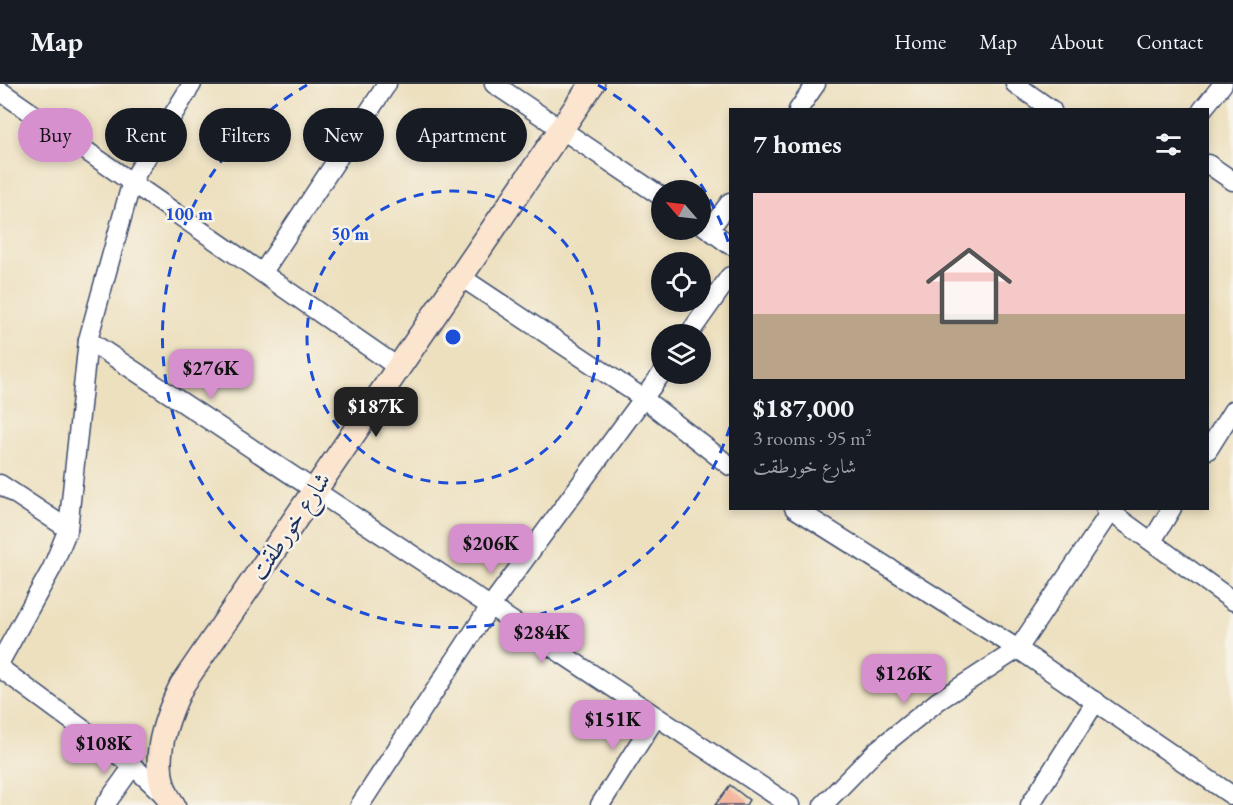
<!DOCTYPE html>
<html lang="en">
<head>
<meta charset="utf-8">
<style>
	body { margin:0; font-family:"EB Garamond",Amiri,serif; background:#242831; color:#f1f3f6; height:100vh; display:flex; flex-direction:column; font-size:22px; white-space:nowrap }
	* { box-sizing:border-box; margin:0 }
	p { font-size:20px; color:#9ea1a6 }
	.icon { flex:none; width:33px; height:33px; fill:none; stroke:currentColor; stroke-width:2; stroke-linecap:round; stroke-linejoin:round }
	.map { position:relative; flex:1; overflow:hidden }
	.details { position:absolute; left:729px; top:24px; width:480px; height:402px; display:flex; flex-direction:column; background:#171b24; border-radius:0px; box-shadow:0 3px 9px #0003 }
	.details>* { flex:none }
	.guide { position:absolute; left:18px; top:24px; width:570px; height:54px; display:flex; gap:12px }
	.needle { width:39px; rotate:298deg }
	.tools { position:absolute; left:651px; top:96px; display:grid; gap:12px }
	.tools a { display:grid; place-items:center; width:60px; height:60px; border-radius:50%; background:#171b24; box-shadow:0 3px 9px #0003; font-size:30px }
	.price { position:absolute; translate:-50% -51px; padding:0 14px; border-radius:12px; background:#d690ce; color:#111; font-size:20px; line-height:39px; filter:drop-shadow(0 2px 3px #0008) }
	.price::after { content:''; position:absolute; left:50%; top:36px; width:18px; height:14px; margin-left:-9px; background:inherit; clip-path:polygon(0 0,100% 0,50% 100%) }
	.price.selected { background:#222; color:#fff }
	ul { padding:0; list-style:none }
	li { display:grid; align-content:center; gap:12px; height:318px; padding:0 24px }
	li span { display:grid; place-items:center; height:186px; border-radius:0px; color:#555 }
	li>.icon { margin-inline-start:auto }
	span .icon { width:108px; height:108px; fill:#fffc; stroke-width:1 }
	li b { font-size:26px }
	h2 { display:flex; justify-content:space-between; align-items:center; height:72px; padding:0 24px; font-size:26px }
	.tag { padding:0 21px; border-radius:27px; background:#171b24; box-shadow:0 3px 9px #0003; font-size:21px; line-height:54px }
	.tag.selected { background:#d690ce; color:#111 }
	header { display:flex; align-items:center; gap:36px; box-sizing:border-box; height:84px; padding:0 30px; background:#171b24; border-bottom:2px solid #363941 }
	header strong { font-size:28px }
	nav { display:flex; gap:33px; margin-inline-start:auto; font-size:21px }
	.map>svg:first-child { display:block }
	.building { fill:#f3a78d }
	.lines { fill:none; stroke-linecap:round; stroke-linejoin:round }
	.street-casing { stroke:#3a4a6d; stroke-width:21 }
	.secondary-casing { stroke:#3a4a6d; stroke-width:27 }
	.street { stroke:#fff; stroke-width:18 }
	.secondary { stroke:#fbe5cf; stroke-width:24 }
	.ring { fill:none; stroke:#1d4ed8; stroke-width:3; stroke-dasharray:10 8 }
	.labels { text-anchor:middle; stroke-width:5; stroke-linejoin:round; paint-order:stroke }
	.street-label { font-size:24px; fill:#1b2f5e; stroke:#f7f3e8 }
	.centre { fill:#1d4ed8; stroke:#f7f3e8; stroke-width:3 }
	.ring-label { font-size:18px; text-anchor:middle; font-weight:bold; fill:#1d4ed8; stroke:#f7f3e8; stroke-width:5; stroke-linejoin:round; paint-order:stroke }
</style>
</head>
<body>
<header>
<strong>Map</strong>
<nav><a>Home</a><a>Map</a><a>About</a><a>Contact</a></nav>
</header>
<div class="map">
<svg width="1233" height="721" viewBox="0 0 1233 721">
	<rect width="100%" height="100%" fill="#f7f3e8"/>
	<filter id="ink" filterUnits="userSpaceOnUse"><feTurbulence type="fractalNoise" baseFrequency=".0167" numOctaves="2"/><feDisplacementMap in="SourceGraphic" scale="12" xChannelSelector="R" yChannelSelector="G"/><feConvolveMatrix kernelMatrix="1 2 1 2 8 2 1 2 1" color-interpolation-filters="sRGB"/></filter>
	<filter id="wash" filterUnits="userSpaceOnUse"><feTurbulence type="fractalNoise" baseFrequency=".008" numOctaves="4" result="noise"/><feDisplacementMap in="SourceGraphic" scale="24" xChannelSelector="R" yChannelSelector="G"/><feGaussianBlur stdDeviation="1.35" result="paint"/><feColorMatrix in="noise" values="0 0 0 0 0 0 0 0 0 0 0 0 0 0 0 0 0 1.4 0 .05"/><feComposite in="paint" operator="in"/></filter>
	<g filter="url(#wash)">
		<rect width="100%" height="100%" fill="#ede0bf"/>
		<g id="blocks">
			<polygon class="building" points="730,701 749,716 746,721 715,721"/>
		</g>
	</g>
	<g filter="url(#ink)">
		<use href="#blocks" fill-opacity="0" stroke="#3a4a6d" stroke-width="1.5"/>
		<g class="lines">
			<g class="street-casing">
				<g id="street">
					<polyline points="494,0 662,113"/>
					<polyline points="1015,0 1052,26"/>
					<polyline points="0,7 399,284"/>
					<polyline points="798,26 816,0"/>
					<polyline points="1202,26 1223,0"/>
					<polyline points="1208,80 1233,97"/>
					<polyline points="700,139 730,161"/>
					<polyline points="710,145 730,118"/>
					<polyline points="263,188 387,0"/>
					<polyline points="461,193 643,314 730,382"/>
					<polyline points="689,250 730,192"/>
					<polyline points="88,256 790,721"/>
					<polyline points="1208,366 1233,326"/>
					<polyline points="0,400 68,445"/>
					<polyline points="794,424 1018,565 1233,712"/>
					<polyline points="1105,424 1233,517"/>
					<polyline points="1152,457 1172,424"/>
					<polyline points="0,578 52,484 68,445 88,256 132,97 192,0"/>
					<polyline points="0,584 133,682 166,713"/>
					<polyline points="105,721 133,682"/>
					<polyline points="360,721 489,524 662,289"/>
					<polyline points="600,721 656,633"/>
					<polyline points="823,721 877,666 938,617 1018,565 1110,428"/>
					<polyline points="1030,721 1096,617"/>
				</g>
			</g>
			<g class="secondary-casing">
				<path id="secondary" d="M173,721C146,686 165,636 182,601L592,0"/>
			</g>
			<use href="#street" class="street"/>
			<use href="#secondary" class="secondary"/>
		</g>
	</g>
	<g class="ring">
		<circle cx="453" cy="253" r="146"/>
		<path d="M730 343A291 291 0 1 1 307 1M598 1A291 291 0 0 1 730 163"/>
	</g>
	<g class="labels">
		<g class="street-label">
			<text transform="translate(290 442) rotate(-56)" y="8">شارع خورطقت</text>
		</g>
	</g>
	<circle cx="453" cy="253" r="9" class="centre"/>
	<g class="ring-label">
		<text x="189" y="136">100 m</text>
		<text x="350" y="156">50 m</text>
	</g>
</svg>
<div class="tools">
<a><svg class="needle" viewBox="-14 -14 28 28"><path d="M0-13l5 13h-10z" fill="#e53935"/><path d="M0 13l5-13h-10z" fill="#9ea1a6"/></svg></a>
<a><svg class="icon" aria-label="locate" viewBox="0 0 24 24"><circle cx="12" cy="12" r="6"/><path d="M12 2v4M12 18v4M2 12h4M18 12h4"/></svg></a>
<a><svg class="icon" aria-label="layers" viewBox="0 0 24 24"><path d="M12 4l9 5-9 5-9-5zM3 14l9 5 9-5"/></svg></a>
</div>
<b class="price" style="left:211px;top:316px">$276K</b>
<b class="price selected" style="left:376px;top:354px">$187K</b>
<b class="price" style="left:491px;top:491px">$206K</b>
<b class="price" style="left:542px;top:580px">$284K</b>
<b class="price" style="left:904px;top:621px">$126K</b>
<b class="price" style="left:613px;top:667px">$151K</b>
<b class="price" style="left:104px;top:691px">$108K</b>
<div class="guide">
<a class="tag selected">Buy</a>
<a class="tag">Rent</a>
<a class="tag">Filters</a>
<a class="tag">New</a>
<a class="tag">Apartment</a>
</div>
<section class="details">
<h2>7 homes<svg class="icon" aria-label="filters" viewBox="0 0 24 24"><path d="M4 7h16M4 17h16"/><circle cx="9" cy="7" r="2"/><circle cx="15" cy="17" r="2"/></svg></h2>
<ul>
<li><span style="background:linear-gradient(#f6c9c9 65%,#b9a48a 0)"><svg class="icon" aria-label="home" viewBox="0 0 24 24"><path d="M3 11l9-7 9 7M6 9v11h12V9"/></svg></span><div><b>$187,000</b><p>3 rooms · 95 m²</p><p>شارع خورطقت</p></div></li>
</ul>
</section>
</div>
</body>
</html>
